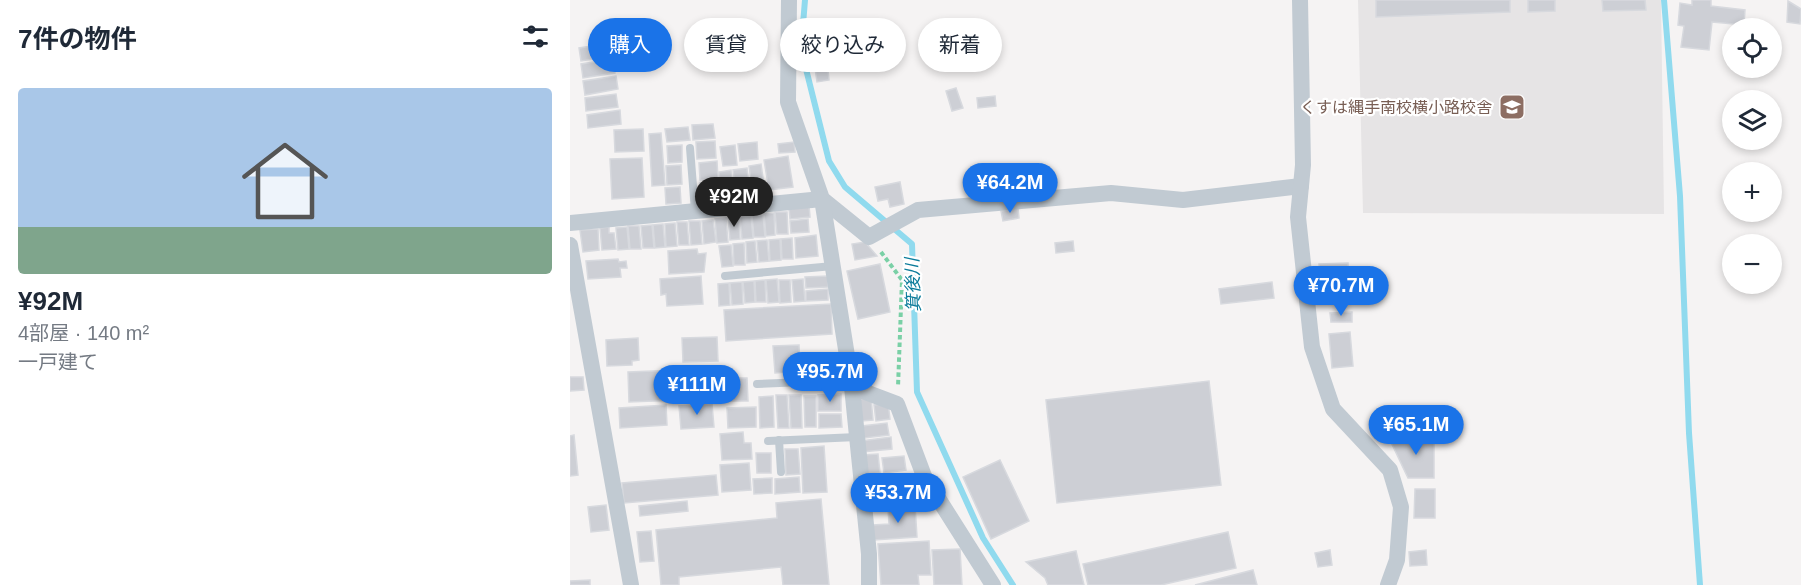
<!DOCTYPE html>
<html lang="ja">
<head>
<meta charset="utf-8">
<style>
	body { margin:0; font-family:Arial,"Noto Sans JP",sans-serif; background:#f2f2f3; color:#1f2937; height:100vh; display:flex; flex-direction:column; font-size:22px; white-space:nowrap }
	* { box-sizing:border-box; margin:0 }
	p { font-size:20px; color:#747a83 }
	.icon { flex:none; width:33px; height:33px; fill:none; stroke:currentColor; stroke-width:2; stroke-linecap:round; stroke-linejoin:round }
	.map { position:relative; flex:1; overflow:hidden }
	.drawer { display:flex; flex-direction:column; background:#fff; width:570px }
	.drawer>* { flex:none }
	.guide { position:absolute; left:18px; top:18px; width:570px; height:54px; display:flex; gap:12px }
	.tools { position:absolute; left:1152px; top:18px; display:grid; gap:12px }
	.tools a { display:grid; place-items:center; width:60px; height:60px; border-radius:50%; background:#fff; box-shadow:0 3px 9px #0003; font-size:30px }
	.price { position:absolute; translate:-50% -51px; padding:0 14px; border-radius:21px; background:#1a73e8; color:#fff; font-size:20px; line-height:39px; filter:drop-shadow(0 2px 3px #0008) }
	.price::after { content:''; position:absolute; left:50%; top:36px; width:18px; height:14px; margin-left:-9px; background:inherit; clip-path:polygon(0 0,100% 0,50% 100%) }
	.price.selected { background:#222; color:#fff }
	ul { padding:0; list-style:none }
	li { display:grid; align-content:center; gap:12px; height:318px; padding:0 18px }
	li+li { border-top:2px solid #e0e1e3 }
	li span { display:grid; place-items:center; height:186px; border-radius:6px; color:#555 }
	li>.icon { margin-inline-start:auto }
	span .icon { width:108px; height:108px; fill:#fffc; stroke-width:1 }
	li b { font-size:26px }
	h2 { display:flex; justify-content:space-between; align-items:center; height:72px; padding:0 18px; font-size:26px }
	.chip { padding:0 21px; border-radius:27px; background:#fff; box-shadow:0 3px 9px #0003; font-size:21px; line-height:54px }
	.chip.selected { background:#1a73e8; color:#fff }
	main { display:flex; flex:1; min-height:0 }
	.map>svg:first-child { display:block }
	.education { fill:#e6e4e5 }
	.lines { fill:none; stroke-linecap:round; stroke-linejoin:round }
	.stream { stroke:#90daee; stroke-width:6 }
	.building { fill:#cdcfd5; stroke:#d7d9de; stroke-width:1.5 }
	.path { stroke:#7ad0a6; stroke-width:4; stroke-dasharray:4.5 3; stroke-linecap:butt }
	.service { stroke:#c1cad2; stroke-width:8 }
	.minor { stroke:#c1cad2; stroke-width:16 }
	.labels { text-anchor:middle; stroke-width:4.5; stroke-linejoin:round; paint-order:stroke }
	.education-label { font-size:16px; fill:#785e54; stroke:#fff; text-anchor:end }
	.water-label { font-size:18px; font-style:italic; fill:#0c7c9b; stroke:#fff }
</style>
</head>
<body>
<main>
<section class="drawer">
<h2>7件の物件<svg class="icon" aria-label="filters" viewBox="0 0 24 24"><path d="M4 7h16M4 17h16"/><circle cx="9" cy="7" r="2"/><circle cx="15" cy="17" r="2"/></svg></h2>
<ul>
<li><span style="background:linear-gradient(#a9c7e8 75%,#7fa58c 0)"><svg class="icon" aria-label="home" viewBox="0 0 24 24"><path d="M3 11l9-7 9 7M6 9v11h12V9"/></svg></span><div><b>¥92M</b><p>4部屋 · 140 m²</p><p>一戸建て</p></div></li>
</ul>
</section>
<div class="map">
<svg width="1231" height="585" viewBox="0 0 1231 585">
	<rect width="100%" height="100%" fill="#f5f3f3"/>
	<polygon class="education" points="788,0 1091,0 1094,214 793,213"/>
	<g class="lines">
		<g class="stream">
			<polyline points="235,0 231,49 259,161 275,187 342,244 347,392 413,538 443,585"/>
			<polyline points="1094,0 1110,196 1119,433 1130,585"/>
		</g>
	</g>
	<g class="building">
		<polygon points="806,0 940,0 940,12 806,17"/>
		<polygon points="958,0 985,0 985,11 958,12"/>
		<polygon points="1032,0 1075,0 1076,10 1033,11"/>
		<polygon points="1122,0 1141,0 1141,6 1175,10 1174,25 1142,22 1139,50 1111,47 1114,26 1108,25 1110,3 1122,5"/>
		<polygon points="1218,1 1231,9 1230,24 1217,22"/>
		<polygon points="41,43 43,56 11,61 9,48"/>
		<polygon points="43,59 45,73 13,78 11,64"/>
		<polygon points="257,60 259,80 247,82 244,61"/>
		<polygon points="46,76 48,89 15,95 13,81"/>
		<polygon points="386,88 393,108 382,111 376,91"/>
		<polygon points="46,94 48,107 16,111 15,98"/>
		<polygon points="425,96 426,106 408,108 407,98"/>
		<polygon points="50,110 51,124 18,128 17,115"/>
		<polygon points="143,124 145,138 123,140 122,125"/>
		<polygon points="118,127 120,140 97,142 95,129"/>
		<polygon points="73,129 74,151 45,152 44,130"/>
		<polygon points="91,133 95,185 82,186 79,134"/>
		<polygon points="145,141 146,158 127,159 126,142"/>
		<polygon points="187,142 188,159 170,161 168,144"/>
		<polygon points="224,142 225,152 209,153 208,144"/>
		<polygon points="112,145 112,162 98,163 97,146"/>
		<polygon points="165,145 167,165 153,166 150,147"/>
		<polygon points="218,156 223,187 199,190 194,160"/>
		<polygon points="72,158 74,197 42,199 40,159"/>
		<polygon points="147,161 148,179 130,180 129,163"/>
		<polygon points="191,164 195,192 183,194 179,166"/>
		<polygon points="111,165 112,184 97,185 96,166"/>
		<polygon points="177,168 180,194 166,195 163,170"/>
		<polygon points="161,170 164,195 152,196 149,172"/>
		<polygon points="147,182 149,198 131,200 130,183"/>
		<polygon points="330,182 334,204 320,207 318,199 308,201 305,187"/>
		<polygon points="110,187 111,203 96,204 95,188"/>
		<polygon points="239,205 240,217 220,219 219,207"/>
		<polygon points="448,208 449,218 433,221 431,211"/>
		<polygon points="205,212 217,212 218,234 207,234"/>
		<polygon points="204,213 205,235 196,236 194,214"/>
		<polygon points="193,215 195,237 184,237 182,216"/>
		<polygon points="181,216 183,238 172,239 170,217"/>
		<polygon points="169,217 170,239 160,240 158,218"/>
		<polygon points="156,218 158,242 147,243 145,219"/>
		<polygon points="238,219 239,232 221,233 220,221"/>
		<polygon points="143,220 146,242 134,244 132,221"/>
		<polygon points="119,221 130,221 132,244 121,245"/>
		<polygon points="107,222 117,222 119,245 109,245"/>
		<polygon points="105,223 107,246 96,247 95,224"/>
		<polygon points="93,224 95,247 85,248 83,225"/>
		<polygon points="82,225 84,248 73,248 71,226"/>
		<polygon points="58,226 69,226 71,249 60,249"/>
		<polygon points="39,227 39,233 44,233 46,249 32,250 30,228"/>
		<polygon points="57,227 59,249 48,250 46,228"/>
		<polygon points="28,229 29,250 13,252 10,230"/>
		<polygon points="246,235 248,256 226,258 225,238"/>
		<polygon points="222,238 223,259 212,259 211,239"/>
		<polygon points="210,239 211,260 200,261 199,240"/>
		<polygon points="197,240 199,261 189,262 187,241"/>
		<polygon points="185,241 187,262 177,263 176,242"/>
		<polygon points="503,241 504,251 486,253 485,243"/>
		<polygon points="295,242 307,256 285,260 282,244"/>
		<polygon points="174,243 175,265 164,265 163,244"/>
		<polygon points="161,245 163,266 152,267 149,246"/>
		<polygon points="127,249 128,254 136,253 134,272 99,274 98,251"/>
		<polygon points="48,259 49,262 56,261 57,268 50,268 51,277 18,279 16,261"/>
		<polygon points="778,263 779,289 751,290 749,264"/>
		<polygon points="310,264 320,312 288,319 277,271"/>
		<polygon points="131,276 133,304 97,306 96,294 91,295 90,279"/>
		<polygon points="258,276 258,287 236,288 235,277"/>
		<polygon points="207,279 209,302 198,303 196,280"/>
		<polygon points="233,279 235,301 224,302 222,280"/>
		<polygon points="195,280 196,302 186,302 185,281"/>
		<polygon points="209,280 220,280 221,302 210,303"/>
		<polygon points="184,281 185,302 175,303 173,282"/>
		<polygon points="172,282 173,304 162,305 160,283"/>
		<polygon points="702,282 704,298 651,304 649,289"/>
		<polygon points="159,283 160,305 149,306 148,284"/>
		<polygon points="258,289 258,300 236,301 236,291"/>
		<polygon points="261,304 262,334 156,341 154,310"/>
		<polygon points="782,312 782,322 761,322 760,313"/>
		<polygon points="780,332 783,366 762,368 759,334"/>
		<polygon points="147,337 148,361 113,362 112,338"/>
		<polygon points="68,338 69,360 62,361 62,365 37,366 36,340"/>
		<polygon points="229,345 230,365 218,365 218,372 205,373 203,346"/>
		<polygon points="108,370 109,400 59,402 58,372"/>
		<polygon points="0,377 13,377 14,390 0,391"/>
		<polygon points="154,378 177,378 178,401 155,401"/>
		<polygon points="639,381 651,485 487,503 476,400"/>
		<polygon points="271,394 271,411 248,411 248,395"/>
		<polygon points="206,395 217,395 219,428 208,428"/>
		<polygon points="219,395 231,395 232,428 221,428"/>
		<polygon points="203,396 204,427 190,428 189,397"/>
		<polygon points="234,396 246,396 246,427 235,427"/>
		<polygon points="301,398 303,420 291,421 289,399"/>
		<polygon points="318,403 320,419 306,421 304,405"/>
		<polygon points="142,404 144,427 111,429 109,406"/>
		<polygon points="96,405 97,425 50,428 49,408"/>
		<polygon points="186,407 186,427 158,428 157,408"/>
		<polygon points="249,414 271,414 272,427 249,428"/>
		<polygon points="317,423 319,435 294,438 292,426"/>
		<polygon points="173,432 174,443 181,443 182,459 152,460 150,434"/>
		<polygon points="4,435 8,475 0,476 0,436"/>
		<polygon points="321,437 322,449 292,452 291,441"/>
		<polygon points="819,438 864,438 864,478 838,478"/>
		<polygon points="254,446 257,492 233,493 231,448"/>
		<polygon points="215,449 228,449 230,474 216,475"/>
		<polygon points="186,453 201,453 201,473 187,473"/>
		<polygon points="308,454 310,473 294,475 292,455"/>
		<polygon points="334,456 336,470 314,473 312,458"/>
		<polygon points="430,460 459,521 421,539 393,477"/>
		<polygon points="179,463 181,490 152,492 150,465"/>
		<polygon points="330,474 332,493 297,496 295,477"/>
		<polygon points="146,475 148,495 54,503 52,483"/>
		<polygon points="229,477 230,492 205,494 205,479"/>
		<polygon points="202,478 202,493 184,494 183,479"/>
		<polygon points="845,489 865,489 865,518 844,518"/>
		<polygon points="251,499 259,585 213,585 211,567 109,577 109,585 91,585 86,530 207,518 206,503"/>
		<polygon points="117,501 118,511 70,516 69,506"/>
		<polygon points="36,505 39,530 21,532 18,507"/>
		<polygon points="345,505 347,537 304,540 303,525 319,524 318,507"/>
		<polygon points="81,531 84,561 70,562 67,532"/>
		<polygon points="658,532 666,568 591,585 518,585 513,564"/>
		<polygon points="359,541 361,575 348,575 349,585 311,585 308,544"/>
		<polygon points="390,549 392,585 364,585 362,550"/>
		<polygon points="760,550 762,565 748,567 745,553"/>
		<polygon points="856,550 857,565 840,566 839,552"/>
		<polygon points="506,551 514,585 478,585 475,578 456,562"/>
		<polygon points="683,570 687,585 625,585"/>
		<polygon points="20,580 20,585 0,585 0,581"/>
	</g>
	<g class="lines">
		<polyline class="path" points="311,252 332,280 328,387"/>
		<g class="service">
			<polyline points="120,148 125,211"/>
			<polyline points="155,276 263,266"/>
			<polyline points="187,384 281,380"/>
			<polyline points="209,440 211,472"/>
			<polyline points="198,441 287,437"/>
		</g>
		<g class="minor">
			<polyline points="219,0 218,102 252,199 299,237 348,210 541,193 613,200 731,186"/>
			<polyline points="730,0 733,165 728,217 742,347 763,409 820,470 831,507 827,560 818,585"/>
			<polyline points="0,223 252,199 282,387 299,554 299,585"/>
			<polyline points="0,245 61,585"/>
			<polyline points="282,387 327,404 354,476 423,585"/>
		</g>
	</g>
	<defs>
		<g id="school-square" transform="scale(1.35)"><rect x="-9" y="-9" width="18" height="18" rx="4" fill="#8d6e63" stroke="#fff"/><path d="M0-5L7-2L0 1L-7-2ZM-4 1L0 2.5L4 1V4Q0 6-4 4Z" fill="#fff"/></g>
	</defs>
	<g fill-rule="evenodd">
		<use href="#school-square" x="942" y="107"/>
	</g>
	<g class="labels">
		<g class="education-label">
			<text x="922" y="113">くすは縄手南校横小路校舎</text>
		</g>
		<g class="water-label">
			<text transform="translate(343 285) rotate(-92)" y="6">箕後川</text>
		</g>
	</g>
</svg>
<div class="tools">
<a><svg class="icon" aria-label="locate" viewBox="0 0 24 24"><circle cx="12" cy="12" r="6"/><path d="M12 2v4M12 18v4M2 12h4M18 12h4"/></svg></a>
<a><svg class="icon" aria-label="layers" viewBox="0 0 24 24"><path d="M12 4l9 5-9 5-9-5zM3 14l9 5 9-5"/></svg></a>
<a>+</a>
<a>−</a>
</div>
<b class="price" style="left:440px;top:214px">¥64.2M</b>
<b class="price selected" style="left:164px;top:228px">¥92M</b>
<b class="price" style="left:771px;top:317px">¥70.7M</b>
<b class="price" style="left:260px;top:403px">¥95.7M</b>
<b class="price" style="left:127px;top:416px">¥111M</b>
<b class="price" style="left:846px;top:456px">¥65.1M</b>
<b class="price" style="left:328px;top:524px">¥53.7M</b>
<div class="guide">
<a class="chip selected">購入</a>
<a class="chip">賃貸</a>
<a class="chip">絞り込み</a>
<a class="chip">新着</a>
</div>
</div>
</main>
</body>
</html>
